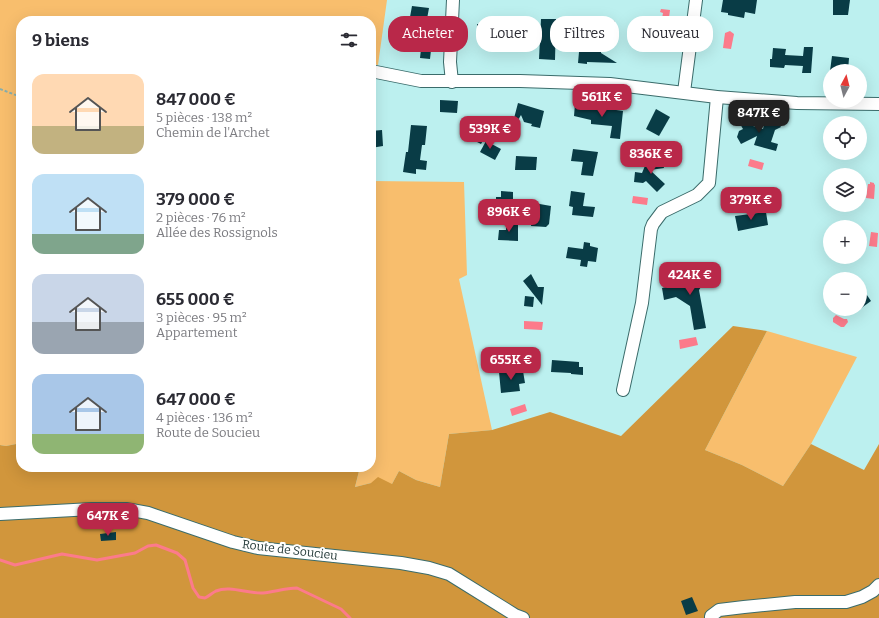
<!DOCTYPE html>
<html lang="fr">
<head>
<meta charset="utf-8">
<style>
	body { margin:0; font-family:Bitter,serif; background:#f7f7f7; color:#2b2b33; height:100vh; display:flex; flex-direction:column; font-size:15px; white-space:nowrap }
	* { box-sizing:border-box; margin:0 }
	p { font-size:13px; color:#7c7c81 }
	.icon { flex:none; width:22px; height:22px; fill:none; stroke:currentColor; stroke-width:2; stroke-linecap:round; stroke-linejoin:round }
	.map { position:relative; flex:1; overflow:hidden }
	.sheet { position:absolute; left:16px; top:16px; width:360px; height:456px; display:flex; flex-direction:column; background:#fff; border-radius:16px; box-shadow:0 4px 16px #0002 }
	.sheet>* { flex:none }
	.banner { position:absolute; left:388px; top:16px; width:380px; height:36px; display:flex; gap:8px }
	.needle { width:26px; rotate:7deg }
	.fabs { position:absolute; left:823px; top:64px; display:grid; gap:8px }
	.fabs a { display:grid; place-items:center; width:44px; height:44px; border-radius:50%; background:#fff; box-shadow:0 4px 16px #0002; font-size:20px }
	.price { position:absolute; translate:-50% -34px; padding:0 9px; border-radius:8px; background:#b92849; color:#fff; font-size:13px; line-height:26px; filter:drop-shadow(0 1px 2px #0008) }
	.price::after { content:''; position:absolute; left:50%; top:24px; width:12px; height:9px; margin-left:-6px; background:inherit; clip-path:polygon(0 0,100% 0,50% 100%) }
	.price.active { background:#222; color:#fff }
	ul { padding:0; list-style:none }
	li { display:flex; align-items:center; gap:12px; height:100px; padding:0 16px }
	li span { display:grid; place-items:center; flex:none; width:112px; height:80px; border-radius:12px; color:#555 }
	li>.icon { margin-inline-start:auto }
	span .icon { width:48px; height:48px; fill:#fffc; stroke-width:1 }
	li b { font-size:17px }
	h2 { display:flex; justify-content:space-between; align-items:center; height:48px; padding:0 16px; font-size:17px }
	.pill { padding:0 14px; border-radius:16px; background:#fff; box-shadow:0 4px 16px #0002; font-size:14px; line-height:36px }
	.pill.active { background:#b92849; color:#fff }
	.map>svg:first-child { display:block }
	.green { fill:#f8be6d }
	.forest { fill:#d1963c }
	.water { fill:#fc7b8b }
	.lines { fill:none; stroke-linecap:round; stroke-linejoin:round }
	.stream { stroke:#fc7b8b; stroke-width:3 }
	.building { fill:#093c46 }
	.minor-casing { stroke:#3b6c6b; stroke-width:14 }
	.path { stroke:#86afae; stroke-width:2; stroke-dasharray:3 2; stroke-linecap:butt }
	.minor { stroke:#fff; stroke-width:12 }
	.labels { text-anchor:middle; stroke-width:4; stroke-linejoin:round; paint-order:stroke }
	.street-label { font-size:12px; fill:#243938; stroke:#fff }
</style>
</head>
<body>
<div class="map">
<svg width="879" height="618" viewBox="0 0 879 618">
	<rect width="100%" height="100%" fill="#bcf0ef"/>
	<g class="green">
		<polygon points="0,0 387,0 378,65 371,64 371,21 21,21 21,443 6,446 0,445"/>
		<polygon points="371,181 464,182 467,275 459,279 492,430 449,434 440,487 416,480 399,471 392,484 371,483 355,487 360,467 371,467"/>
		<polygon points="767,331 857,357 811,444 783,486 742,465 705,450"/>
	</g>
	<polygon class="forest" points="733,326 767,331 705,450 742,465 783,486 811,444 864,470 879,444 879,618 0,618 0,445 6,446 21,443 21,467 360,467 355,487 371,483 378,477 392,484 399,471 416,480 440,487 449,434 492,430 550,412 621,436"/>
	<g class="water">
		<polygon points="661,9 670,10 668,25 661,24 663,13 660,12"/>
		<polygon points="730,31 734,34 731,49 723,48 725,33"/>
		<polygon points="750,159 764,163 762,170 748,166"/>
		<polygon points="870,182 874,183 874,184 875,185 874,199 866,198 868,184 870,184"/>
		<polygon points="633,196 648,198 647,205 632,203"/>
		<polygon points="871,232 878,233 877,247 869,246"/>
		<polygon points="836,315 844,319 847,319 848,322 844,327 841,327 833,322 833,318"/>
		<polygon points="524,321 543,322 542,330 524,329"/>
		<polygon points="696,337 698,345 680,349 679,340"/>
		<polygon points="525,404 527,411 512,416 510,409"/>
	</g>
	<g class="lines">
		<path class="stream" d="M0,560L15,565L62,554L97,560L135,553L148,546L156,545L177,553L185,560L193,588L199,597L205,598C209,596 212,593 216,591C230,585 248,594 263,593C274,592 285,588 297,588L341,609L350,618"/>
	</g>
	<g class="building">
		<polygon points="723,0 757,0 755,14 745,12 744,18 728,15 728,13 721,12"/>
		<polygon points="833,0 850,0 848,15 833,15"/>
		<polygon points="412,6 429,8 427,19 434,20 431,43 434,43 433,51 431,50 430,59 420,58 421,49 414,48 415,40 418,41 421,19 410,17"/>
		<polygon points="591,18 615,21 613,34 577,30 579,20 590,21"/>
		<polygon points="541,19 556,19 555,60 539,59"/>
		<polygon points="477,24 504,25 503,46 492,45 492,36 477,35"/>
		<polygon points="804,47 813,47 811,73 802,73 803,66 785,65 784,68 770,67 770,59 772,59 773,48 786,49 785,55 803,56"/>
		<polygon points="587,51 601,51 601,53 617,63 587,62 587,64 578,63 579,52 587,52"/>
		<polygon points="832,56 849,58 848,71 830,71"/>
		<polygon points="440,100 458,101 457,113 440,112"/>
		<polygon points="518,103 544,111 540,128 531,126 532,124 524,122 521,115 514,127 512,126"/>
		<polygon points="575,104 623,111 620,139 610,138 612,126 591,124 591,120 574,116"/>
		<polygon points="656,109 670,117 659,136 646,129"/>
		<polygon points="748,117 753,126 763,129 764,125 776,118 781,127 775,130 771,142 778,144 776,151 754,145 757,136 741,144 737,137 739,131 743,129 739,122"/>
		<polygon points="411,125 427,126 425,145 422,145 420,160 427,161 426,170 416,169 416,174 403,172 406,152 408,152"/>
		<polygon points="382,130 383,146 371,148 371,131"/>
		<polygon points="475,131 485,137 481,144 471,139"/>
		<polygon points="486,141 501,149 495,160 480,152"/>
		<polygon points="573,149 598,152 593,176 581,175 583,162 571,161"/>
		<polygon points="516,156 537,157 536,170 515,170"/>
		<polygon points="662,159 664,168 650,170 665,184 657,192 646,181 643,183 634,182 635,172 642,173 647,161"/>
		<polygon points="501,191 513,192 513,212 496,211 496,197 501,197"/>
		<polygon points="571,191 585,193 583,206 595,207 593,217 572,215 573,207 569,206"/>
		<polygon points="534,203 551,206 549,224 546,227 531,226"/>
		<polygon points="766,212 768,225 738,231 735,216"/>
		<polygon points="506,224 518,224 518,241 498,240 499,230 506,230"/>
		<polygon points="584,242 590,243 590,246 598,248 596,262 588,261 587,267 580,266 581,260 566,258 568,247 583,249"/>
		<polygon points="699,264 702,280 699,280 701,287 699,290 706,328 694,330 690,306 676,297 664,300 662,288 690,282 687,266"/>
		<polygon points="531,274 538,287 544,287 542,305 523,281"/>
		<polygon points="860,285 871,301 860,309"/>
		<polygon points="525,296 534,297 533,307 524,306"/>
		<polygon points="552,360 579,362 579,367 583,367 583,375 571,374 571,373 551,372"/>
		<polygon points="513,371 523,371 525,383 519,384 520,391 501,393 499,372"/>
		<polygon points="116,532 116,540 101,541 100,534"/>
		<polygon points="692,597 698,611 686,615 681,601"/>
	</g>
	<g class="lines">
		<g class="minor-casing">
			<g id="minor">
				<polyline points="371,71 421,81 520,81 610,84 717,97 797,103 879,104"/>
				<polyline points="452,82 450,62 453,0"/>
				<polyline points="684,92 696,0"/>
				<polyline points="623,390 642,303 651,229 653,224 662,212 697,195 709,183 717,97"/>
				<polyline points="0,514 92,509 126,509 148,513 233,542 258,548 401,563 429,568 449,574 515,615 523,618"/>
				<polyline points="711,618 711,616 719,610 744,607 795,602 846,602 862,597 873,591 879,585"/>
			</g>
		</g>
		<polyline class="path" points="0,89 21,97"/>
		<use href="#minor" class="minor"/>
	</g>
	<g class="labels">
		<g class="street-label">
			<text transform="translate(290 550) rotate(7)" y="4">Route de Soucieu</text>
		</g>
	</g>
</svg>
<div class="fabs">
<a><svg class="needle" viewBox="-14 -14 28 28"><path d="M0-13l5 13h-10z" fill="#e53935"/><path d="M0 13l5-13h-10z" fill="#7c7c81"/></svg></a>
<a><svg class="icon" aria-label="locate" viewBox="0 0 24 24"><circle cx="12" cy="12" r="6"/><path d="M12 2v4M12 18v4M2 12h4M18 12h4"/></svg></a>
<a><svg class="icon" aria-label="layers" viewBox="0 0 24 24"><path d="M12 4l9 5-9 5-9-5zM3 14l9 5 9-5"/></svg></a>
<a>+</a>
<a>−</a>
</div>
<b class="price" style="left:602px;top:118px">561K €</b>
<b class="price active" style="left:759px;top:134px">847K €</b>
<b class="price" style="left:490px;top:150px">539K €</b>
<b class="price" style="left:651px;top:175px">836K €</b>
<b class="price" style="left:751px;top:221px">379K €</b>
<b class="price" style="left:509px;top:233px">896K €</b>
<b class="price" style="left:690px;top:296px">424K €</b>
<b class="price" style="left:511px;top:381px">655K €</b>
<b class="price" style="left:108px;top:537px">647K €</b>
<div class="banner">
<a class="pill active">Acheter</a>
<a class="pill">Louer</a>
<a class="pill">Filtres</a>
<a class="pill">Nouveau</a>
</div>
<section class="sheet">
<h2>9 biens<svg class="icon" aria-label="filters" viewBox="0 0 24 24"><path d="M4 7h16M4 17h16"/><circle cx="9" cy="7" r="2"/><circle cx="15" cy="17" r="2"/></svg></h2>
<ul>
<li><span style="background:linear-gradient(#ffd9b3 65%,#c2b280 0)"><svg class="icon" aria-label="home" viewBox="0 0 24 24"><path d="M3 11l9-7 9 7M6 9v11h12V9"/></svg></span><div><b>847 000 €</b><p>5 pièces · 138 m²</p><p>Chemin de l'Archet</p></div></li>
<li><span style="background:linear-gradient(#bfe0f5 75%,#7fa58c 0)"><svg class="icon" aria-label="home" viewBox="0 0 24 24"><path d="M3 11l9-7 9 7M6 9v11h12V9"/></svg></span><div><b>379 000 €</b><p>2 pièces · 76 m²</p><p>Allée des Rossignols</p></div></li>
<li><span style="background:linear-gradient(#c9d6e8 60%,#9aa5b1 0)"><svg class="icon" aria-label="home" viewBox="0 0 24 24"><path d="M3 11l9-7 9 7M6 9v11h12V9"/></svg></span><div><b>655 000 €</b><p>3 pièces · 95 m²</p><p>Appartement</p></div></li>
<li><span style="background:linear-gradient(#a9c7e8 75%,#8fb573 0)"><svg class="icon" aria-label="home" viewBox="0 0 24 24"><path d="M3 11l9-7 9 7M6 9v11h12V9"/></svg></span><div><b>647 000 €</b><p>4 pièces · 136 m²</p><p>Route de Soucieu</p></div></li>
</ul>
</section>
</div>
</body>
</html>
